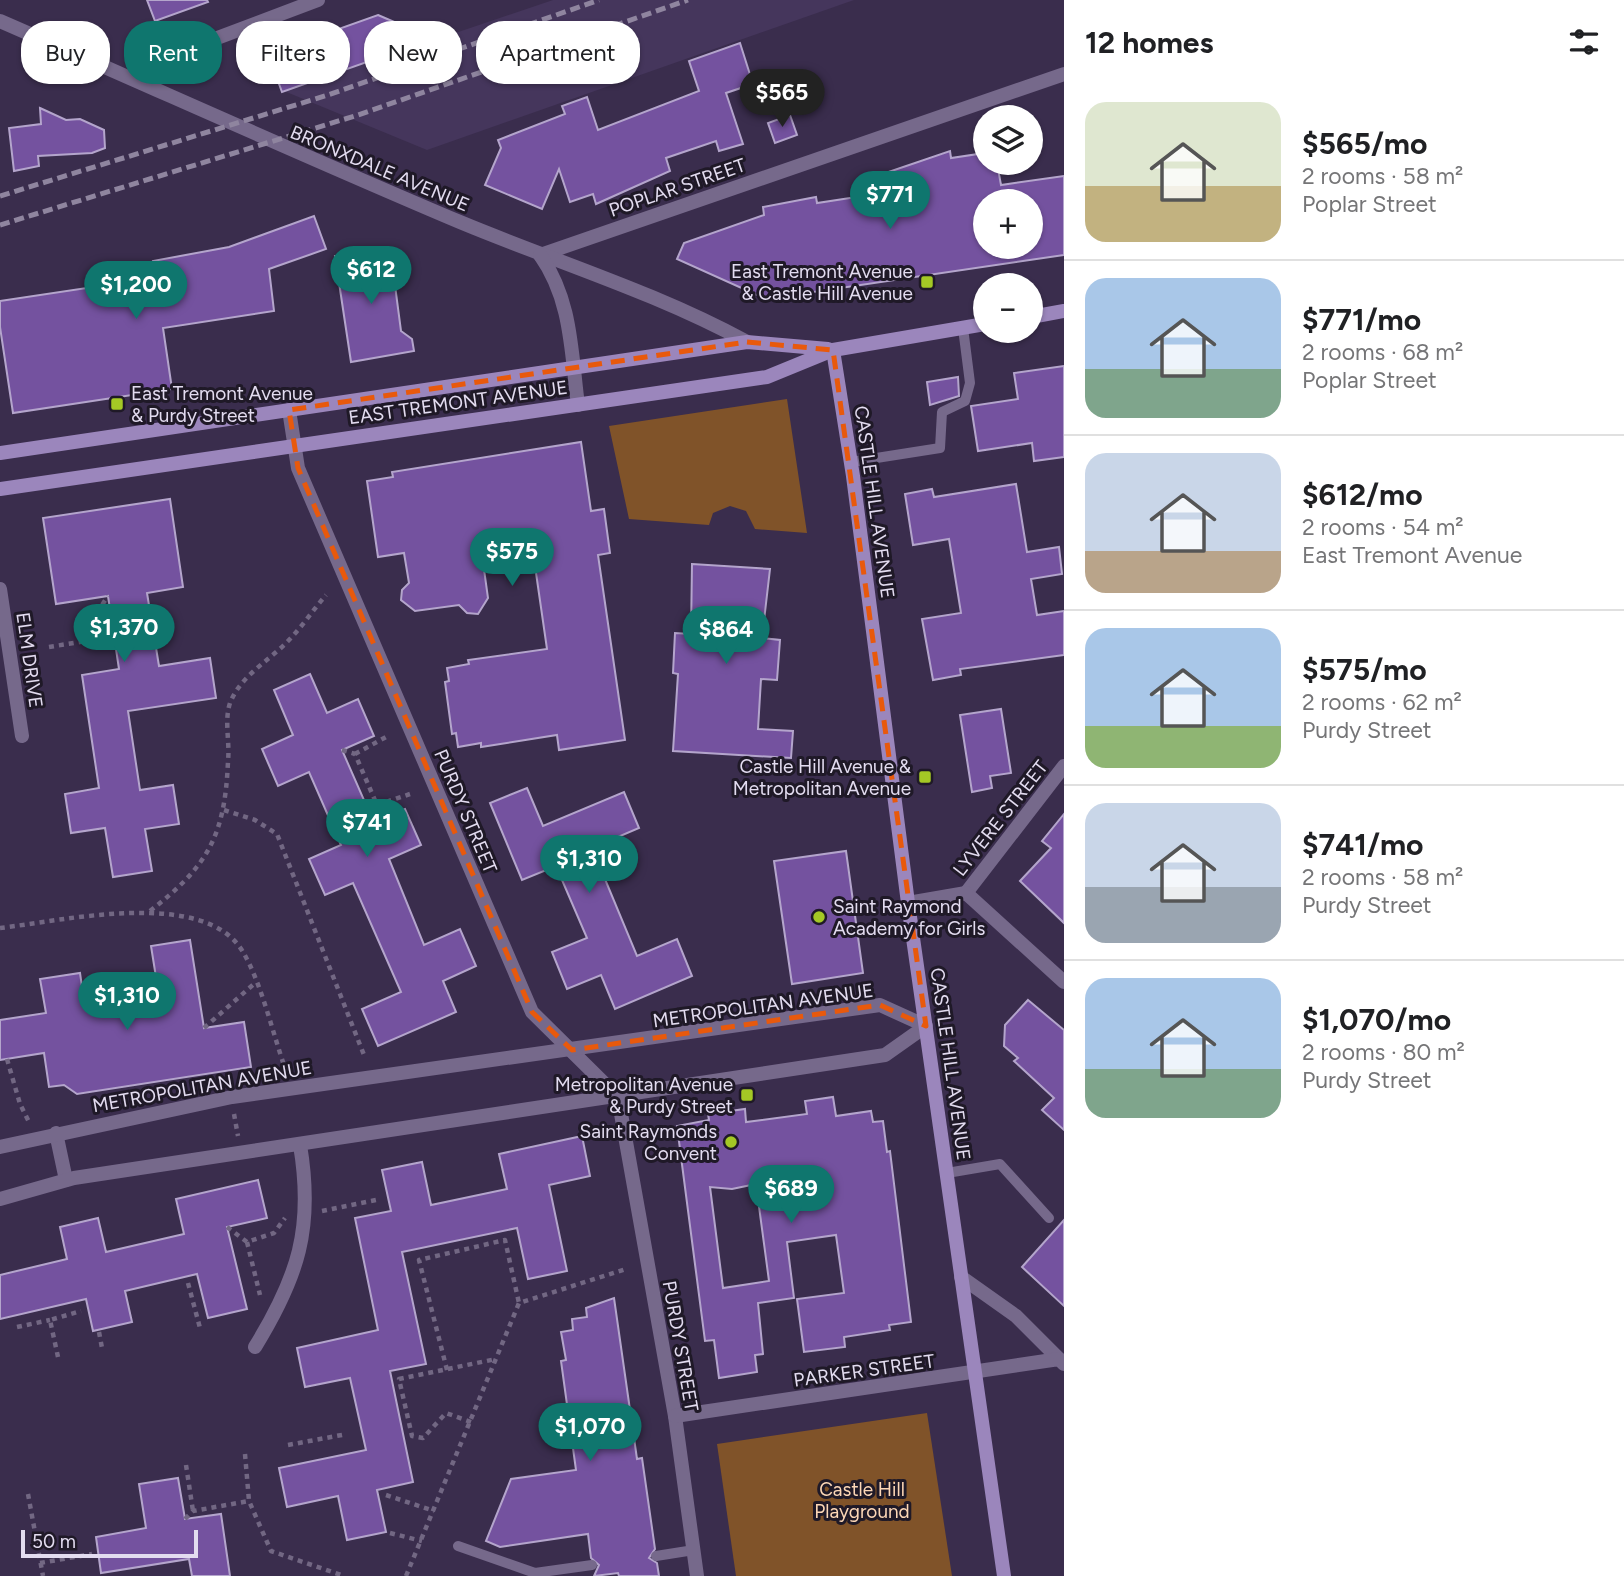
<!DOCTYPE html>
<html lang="en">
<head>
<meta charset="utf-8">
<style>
	body { margin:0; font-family:Figtree,sans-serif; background:#f6f6f6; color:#202124; height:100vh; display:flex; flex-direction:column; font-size:26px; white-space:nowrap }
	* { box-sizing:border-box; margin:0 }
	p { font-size:23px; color:#757577 }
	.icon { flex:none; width:38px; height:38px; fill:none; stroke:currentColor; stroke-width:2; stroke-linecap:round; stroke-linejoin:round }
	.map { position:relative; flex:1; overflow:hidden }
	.panel { display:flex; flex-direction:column; background:#fff; width:560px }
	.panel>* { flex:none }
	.guide { position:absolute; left:21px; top:21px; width:665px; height:63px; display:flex; gap:14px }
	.controls { position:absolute; left:973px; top:105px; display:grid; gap:14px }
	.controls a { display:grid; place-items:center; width:70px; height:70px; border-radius:50%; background:#fff; box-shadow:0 2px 5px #0004; font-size:35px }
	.scale { position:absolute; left:21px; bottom:18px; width:177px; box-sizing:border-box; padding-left:7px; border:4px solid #e3dcf0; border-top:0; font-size:19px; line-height:24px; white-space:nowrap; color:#e3dcf0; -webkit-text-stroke:5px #1f1927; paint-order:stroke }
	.price { position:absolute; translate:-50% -60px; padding:0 16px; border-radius:24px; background:#0f766e; color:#fff; font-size:23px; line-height:46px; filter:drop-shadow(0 2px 4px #0008) }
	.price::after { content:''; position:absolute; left:50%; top:42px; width:21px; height:16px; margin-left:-10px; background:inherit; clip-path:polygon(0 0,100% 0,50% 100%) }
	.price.on { background:#222; color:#fff }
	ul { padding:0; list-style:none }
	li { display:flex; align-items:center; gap:21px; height:175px; padding:0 21px }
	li+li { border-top:2px solid #e0e0e0 }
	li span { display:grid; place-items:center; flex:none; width:196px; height:140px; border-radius:21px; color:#555 }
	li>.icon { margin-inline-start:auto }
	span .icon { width:84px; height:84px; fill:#fffc; stroke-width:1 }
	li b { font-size:30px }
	h2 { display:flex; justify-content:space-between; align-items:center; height:84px; padding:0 21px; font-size:30px }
	.tag { padding:0 24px; border-radius:28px; background:#fff; box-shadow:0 2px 5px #0004; font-size:24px; line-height:63px }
	.tag.on { background:#0f766e; color:#fff }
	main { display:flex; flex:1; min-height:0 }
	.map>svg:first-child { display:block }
	.built { fill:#45365c }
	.green { fill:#805329 }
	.building { fill:#74529f; stroke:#b4a5cc; stroke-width:2; fill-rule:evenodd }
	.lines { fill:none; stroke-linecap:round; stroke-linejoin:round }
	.path { stroke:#726783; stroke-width:4.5; stroke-dasharray:5 5; stroke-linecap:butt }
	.service { stroke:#76698b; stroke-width:10 }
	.minor { stroke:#76698b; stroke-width:14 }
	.tertiary { stroke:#76698b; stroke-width:14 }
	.secondary { stroke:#9b86bc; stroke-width:14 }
	.rail { stroke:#8f859f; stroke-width:5; stroke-dasharray:10 5; stroke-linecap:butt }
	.marked { fill:none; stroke:#e8590c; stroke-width:5; stroke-dasharray:14 9; stroke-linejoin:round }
	.poi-dot { fill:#a4c825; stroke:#1f1927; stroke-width:2.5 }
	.labels { text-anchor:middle; stroke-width:6; stroke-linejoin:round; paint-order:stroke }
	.street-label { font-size:19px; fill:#e3dcf0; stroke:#1f1927 }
	.poi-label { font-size:19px; fill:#e3dcf0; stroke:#1f1927; text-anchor:end }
	.park-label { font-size:19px; fill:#fdd7b6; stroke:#1f1927 }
</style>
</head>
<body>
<main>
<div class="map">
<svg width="1064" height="1576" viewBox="0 0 1064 1576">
	<rect width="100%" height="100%" fill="#3a2d4d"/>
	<polygon class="built" points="553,0 854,0 427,150 284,91"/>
	<g class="green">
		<polygon points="787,399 807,533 755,529 746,511 730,506 713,513 709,525 629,519 609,426"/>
		<polygon points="927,1413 952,1576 736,1576 717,1444"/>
	</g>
	<g class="building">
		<polygon points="147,0 207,0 208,2 155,21"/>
		<polygon points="378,15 413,30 418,44 282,92 268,54"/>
		<polygon points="740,43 753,84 726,93 743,144 719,151 716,141 666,158 670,171 596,204 593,194 570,202 559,169 542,209 485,185 501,148 498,140 565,114 562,106 587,97 598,130 699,91 689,61"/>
		<polygon points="40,108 66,120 80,119 104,130 105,148 92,153 38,156 39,166 14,171 9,128 41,124"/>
		<polygon points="790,115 797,135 775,143 768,123"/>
		<path d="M950,151L951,158L985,153V163H997L1001,185L1064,176V255L766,299L677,259L684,243L764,215L763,207L816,197L817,203L870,195L868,179ZM985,201H1031V247H985Z"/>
		<polygon points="314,216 326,249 269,269 274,311 163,328 172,389 13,413 0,327 0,301 127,282 126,277 155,273 153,261 229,247"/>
		<polygon points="380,250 391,255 401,331 412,339 414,351 351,362 335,256"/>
		<polygon points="1064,366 1064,457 1034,461 1032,443 978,451 971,406 1018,399 1014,373"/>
		<polygon points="958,377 959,396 930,405 927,382"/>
		<polygon points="581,442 591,511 604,509 610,553 598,555 625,740 559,750 557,735 481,747 481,743 458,747 456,733 452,734 445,682 449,681 447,668 469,664 468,660 547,649 534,559 528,560 527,549 482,555 488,598 478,614 467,613 459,605 415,611 401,600 402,590 409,583 404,553 378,557 367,481 393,477 392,472"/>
		<polygon points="1016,484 1027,552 1059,547 1062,574 1031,579 1037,615 1064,611 1064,655 960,669 961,675 933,680 922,619 961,613 949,539 913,545 905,494 932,489 934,497"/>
		<polygon points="170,499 183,587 147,593 159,666 210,658 216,698 128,711 140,790 173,785 179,824 145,829 152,871 113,877 105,828 71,833 65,794 99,788 82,675 119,669 108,596 56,604 43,518"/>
		<polygon points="692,564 770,569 762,638 780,640 777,680 761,679 758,729 793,731 791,758 673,751 678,674 673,673 675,633 691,634"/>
		<polygon points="310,674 327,713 358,699 374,736 342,750 374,823 405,809 421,845 389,859 424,945 460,929 476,966 443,981 456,1012 378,1046 362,1009 401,992 353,883 325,895 309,859 341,845 309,772 278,786 262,749 293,735 274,690"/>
		<polygon points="1001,709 1011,773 990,776 992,788 972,792 960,715"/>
		<polygon points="527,788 543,826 624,792 639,828 592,848 637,956 677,939 692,976 615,1009 601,975 567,989 552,952 587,938 556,866 522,880 490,803"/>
		<polygon points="1064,814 1064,923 1020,881 1051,848 1042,841"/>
		<polygon points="846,851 863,973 792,984 774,861"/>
		<polygon points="190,940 204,1028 244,1022 251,1067 77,1094 64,1085 49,1087 44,1053 0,1060 0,1020 46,1013 40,979 80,973 85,1007 159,996 151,946"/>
		<polygon points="1028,1000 1064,1030 1064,1130 1042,1110 1054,1098 1014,1061 1018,1058 1004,1046 1005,1025"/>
		<path d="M833,1097L836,1116L871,1111L873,1122L883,1121L887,1152L890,1151L911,1322L889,1325L890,1330L844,1337L845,1347L804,1352L797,1299L844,1293L836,1235L787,1242L794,1298L758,1303L763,1354L755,1355L757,1372L719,1378L714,1340L705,1341L677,1126L709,1120L708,1114L745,1109L746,1122L807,1114L805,1101ZM756,1184L769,1281L723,1288L710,1187L732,1189Z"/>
		<polygon points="582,1136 590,1176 549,1185 567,1271 528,1279 517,1228 402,1252 426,1364 390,1371 413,1482 377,1490 386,1532 347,1540 338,1496 287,1507 279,1468 366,1450 350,1378 305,1387 297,1348 378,1330 355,1218 391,1211 382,1170 422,1162 431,1205 507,1189 499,1154"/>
		<polygon points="258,1180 267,1218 227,1227 247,1309 208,1318 197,1274 125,1291 132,1322 93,1331 86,1299 0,1319 0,1275 67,1259 60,1227 98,1218 106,1252 184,1234 176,1199"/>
		<polygon points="1064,1220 1064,1306 1022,1267"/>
		<polygon points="614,1298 637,1459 642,1458 655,1549 649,1558 657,1563 659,1576 619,1576 618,1573 594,1576 599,1565 591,1558 588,1534 500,1547 486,1541 511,1479 576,1470 561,1361 566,1360 561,1332 573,1330 572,1319 587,1317 586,1308"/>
		<polygon points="178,1478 185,1519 221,1514 230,1576 192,1576 189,1559 101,1573 96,1537 146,1528 139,1484"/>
	</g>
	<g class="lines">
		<g class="path">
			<polyline points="49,647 104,638 100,608 108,596"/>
			<polyline points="342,750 355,754 377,805 374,823"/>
			<polyline points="355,754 386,737"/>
			<polyline points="377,805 410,794"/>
			<polyline points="224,810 255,820 277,834 364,1055"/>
			<path d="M150,911C208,866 225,836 228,761C230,742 224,721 230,703C241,675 269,661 288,641C302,627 313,610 326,595"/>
			<path d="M0,928C62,921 205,887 243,952C261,982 273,1034 285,1068"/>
			<polyline points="204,1028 255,983"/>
			<polyline points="7,1059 20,1104 29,1122"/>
			<polyline points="234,1114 238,1136"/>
			<polyline points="322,1211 376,1200"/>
			<polyline points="227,1227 247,1242 274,1233 285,1218"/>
			<polyline points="247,1242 260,1295"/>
			<polyline points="188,1283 200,1328"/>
			<polyline points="17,1327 50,1320"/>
			<polyline points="99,1332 102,1348"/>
			<polyline points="58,1357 50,1320 81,1311"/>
			<polyline points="447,1370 419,1260 505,1240 519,1303"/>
			<polyline points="471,1422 446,1413 423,1438 412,1436 399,1379 496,1359"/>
			<polyline points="288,1445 347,1434"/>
			<polyline points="245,1454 249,1501 271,1551 344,1576"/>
			<polyline points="186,1465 193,1511"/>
			<polyline points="28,1494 43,1576"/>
			<polyline points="386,1495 434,1511"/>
			<polyline points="185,1519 193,1511 249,1501"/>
			<polyline points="390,1533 422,1541"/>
			<polyline points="40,1563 92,1554"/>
			<polyline points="406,1576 519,1303 626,1269"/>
		</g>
		<g class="service">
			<polyline points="851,462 940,448 942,412 965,401 970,383 963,328"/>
			<polyline points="947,1173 1000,1164 1049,1218"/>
			<polyline points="458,1546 535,1573 592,1565"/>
			<polyline points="656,1556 694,1550"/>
		</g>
		<g class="minor">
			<polyline points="136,80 196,46 318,0"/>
			<polyline points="540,255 1064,74"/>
			<polyline points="289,410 298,468 532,1012 618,1097 675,1416 697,1576"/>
			<polyline points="0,589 22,736"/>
			<polyline points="966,893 1064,766"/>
			<polyline points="966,893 1064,982"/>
			<polyline points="908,903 966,893"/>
			<polyline points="961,1277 1016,1316 1059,1359"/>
			<path d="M255,1347C298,1277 314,1228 300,1145"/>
			<polyline points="675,1416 1059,1359 1064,1364"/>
		</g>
		<g class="tertiary">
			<path d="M0,21C154,88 306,157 460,222C556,262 655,292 747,342"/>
			<path d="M540,255C572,300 571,352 578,405"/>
			<polyline points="56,1133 66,1180"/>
			<polyline points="0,1147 232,1097 880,1005 926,1026 885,1055 74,1178 0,1199"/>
		</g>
		<g class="secondary">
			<polyline points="1031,317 1064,311"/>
			<polyline points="833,350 853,476 908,903 1004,1576"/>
			<polyline points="0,453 747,342 828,349"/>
			<polyline points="0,489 767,377 833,350 985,324"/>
		</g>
		<g class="rail">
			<polyline points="0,196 328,95 599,0"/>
			<polyline points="0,225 358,115 688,0"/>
		</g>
	</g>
	<path class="marked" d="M747,342L833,350L926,1026L880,1005L572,1050L532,1012L298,468L289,410Z"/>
	<g class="poi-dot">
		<rect x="920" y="275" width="14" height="14" rx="3.5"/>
		<rect x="110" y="397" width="14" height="14" rx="3.5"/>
		<rect x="918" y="770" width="14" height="14" rx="3.5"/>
		<circle cx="819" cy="917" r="7"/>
		<rect x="740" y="1088" width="14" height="14" rx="3.5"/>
		<circle cx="731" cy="1142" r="7"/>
	</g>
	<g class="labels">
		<g class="street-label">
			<text transform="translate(380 168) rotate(23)" y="7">BRONXDALE AVENUE</text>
			<text transform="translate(677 187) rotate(-19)" y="7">POPLAR STREET</text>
			<text transform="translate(458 402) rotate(-8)" y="7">EAST TREMONT AVENUE</text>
			<text transform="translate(875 502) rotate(82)" y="7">CASTLE HILL AVENUE</text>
			<text transform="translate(30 660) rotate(82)" y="7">ELM DRIVE</text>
			<text transform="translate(466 811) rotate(67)" y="7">PURDY STREET</text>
			<text transform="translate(1000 818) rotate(-52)" y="7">LYVERE STREET</text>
			<text transform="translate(763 1005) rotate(-8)" y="7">METROPOLITAN AVENUE</text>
			<text transform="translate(951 1064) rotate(82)" y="7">CASTLE HILL AVENUE</text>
			<text transform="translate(202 1086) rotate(-10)" y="7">METROPOLITAN AVENUE</text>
			<text transform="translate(681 1346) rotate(80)" y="7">PURDY STREET</text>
			<text transform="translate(864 1370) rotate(-8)" y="7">PARKER STREET</text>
		</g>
		<g class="poi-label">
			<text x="913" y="278">East Tremont Avenue<tspan x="913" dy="22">&amp; Castle Hill Avenue</tspan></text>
			<text x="131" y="400" text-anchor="start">East Tremont Avenue<tspan x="131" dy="22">&amp; Purdy Street</tspan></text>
			<text x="911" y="773">Castle Hill Avenue &amp;<tspan x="911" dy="22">Metropolitan Avenue</tspan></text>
			<text x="833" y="913" text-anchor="start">Saint Raymond<tspan x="833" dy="22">Academy for Girls</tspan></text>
			<text x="733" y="1091">Metropolitan Avenue<tspan x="733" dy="22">&amp; Purdy Street</tspan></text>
			<text x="717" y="1138">Saint Raymonds<tspan x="717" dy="22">Convent</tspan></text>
		</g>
		<g class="park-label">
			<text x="862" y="1496">Castle Hill<tspan x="862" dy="22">Playground</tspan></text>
		</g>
	</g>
</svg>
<div class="controls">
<a><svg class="icon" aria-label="layers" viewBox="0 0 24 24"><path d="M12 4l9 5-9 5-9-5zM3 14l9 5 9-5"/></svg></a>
<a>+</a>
<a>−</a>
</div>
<div class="scale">50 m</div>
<b class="price on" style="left:782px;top:129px">$565</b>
<b class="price" style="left:890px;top:231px">$771</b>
<b class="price" style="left:371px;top:306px">$612</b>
<b class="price" style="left:136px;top:321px">$1,200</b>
<b class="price" style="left:512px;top:588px">$575</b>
<b class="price" style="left:124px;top:664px">$1,370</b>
<b class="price" style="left:726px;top:666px">$864</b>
<b class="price" style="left:367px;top:859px">$741</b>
<b class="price" style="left:589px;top:895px">$1,310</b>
<b class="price" style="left:127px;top:1032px">$1,310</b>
<b class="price" style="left:791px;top:1225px">$689</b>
<b class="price" style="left:590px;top:1463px">$1,070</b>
<div class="guide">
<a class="tag">Buy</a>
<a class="tag on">Rent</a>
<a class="tag">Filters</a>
<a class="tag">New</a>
<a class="tag">Apartment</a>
</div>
</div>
<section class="panel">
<h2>12 homes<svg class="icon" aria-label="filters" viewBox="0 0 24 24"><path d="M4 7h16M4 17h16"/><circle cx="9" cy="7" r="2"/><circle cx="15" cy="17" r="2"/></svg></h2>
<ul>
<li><span style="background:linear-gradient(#dfe7d0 60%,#c2b280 0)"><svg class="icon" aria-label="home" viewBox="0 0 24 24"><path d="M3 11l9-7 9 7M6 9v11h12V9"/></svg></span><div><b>$565/mo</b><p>2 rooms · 58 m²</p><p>Poplar Street</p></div></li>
<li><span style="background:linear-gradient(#a9c7e8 65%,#7fa58c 0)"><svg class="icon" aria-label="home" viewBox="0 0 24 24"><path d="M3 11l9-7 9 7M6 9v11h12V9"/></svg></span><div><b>$771/mo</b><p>2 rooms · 68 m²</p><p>Poplar Street</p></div></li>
<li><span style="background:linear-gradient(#c9d6e8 70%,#b9a48a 0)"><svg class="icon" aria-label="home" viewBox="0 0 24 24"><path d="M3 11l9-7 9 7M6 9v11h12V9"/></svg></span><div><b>$612/mo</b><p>2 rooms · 54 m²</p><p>East Tremont Avenue</p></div></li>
<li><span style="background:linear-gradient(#a9c7e8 70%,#8fb573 0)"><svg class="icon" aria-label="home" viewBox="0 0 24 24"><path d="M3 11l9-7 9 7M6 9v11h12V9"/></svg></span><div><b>$575/mo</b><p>2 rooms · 62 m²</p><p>Purdy Street</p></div></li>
<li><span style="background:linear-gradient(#c9d6e8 60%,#9aa5b1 0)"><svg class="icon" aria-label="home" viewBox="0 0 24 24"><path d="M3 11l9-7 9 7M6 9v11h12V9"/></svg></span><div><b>$741/mo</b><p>2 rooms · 58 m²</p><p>Purdy Street</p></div></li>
<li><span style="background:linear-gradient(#a9c7e8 65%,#7fa58c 0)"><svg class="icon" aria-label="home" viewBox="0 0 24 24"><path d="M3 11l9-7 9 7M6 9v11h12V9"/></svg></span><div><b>$1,070/mo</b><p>2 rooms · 80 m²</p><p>Purdy Street</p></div></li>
</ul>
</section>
</main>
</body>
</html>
